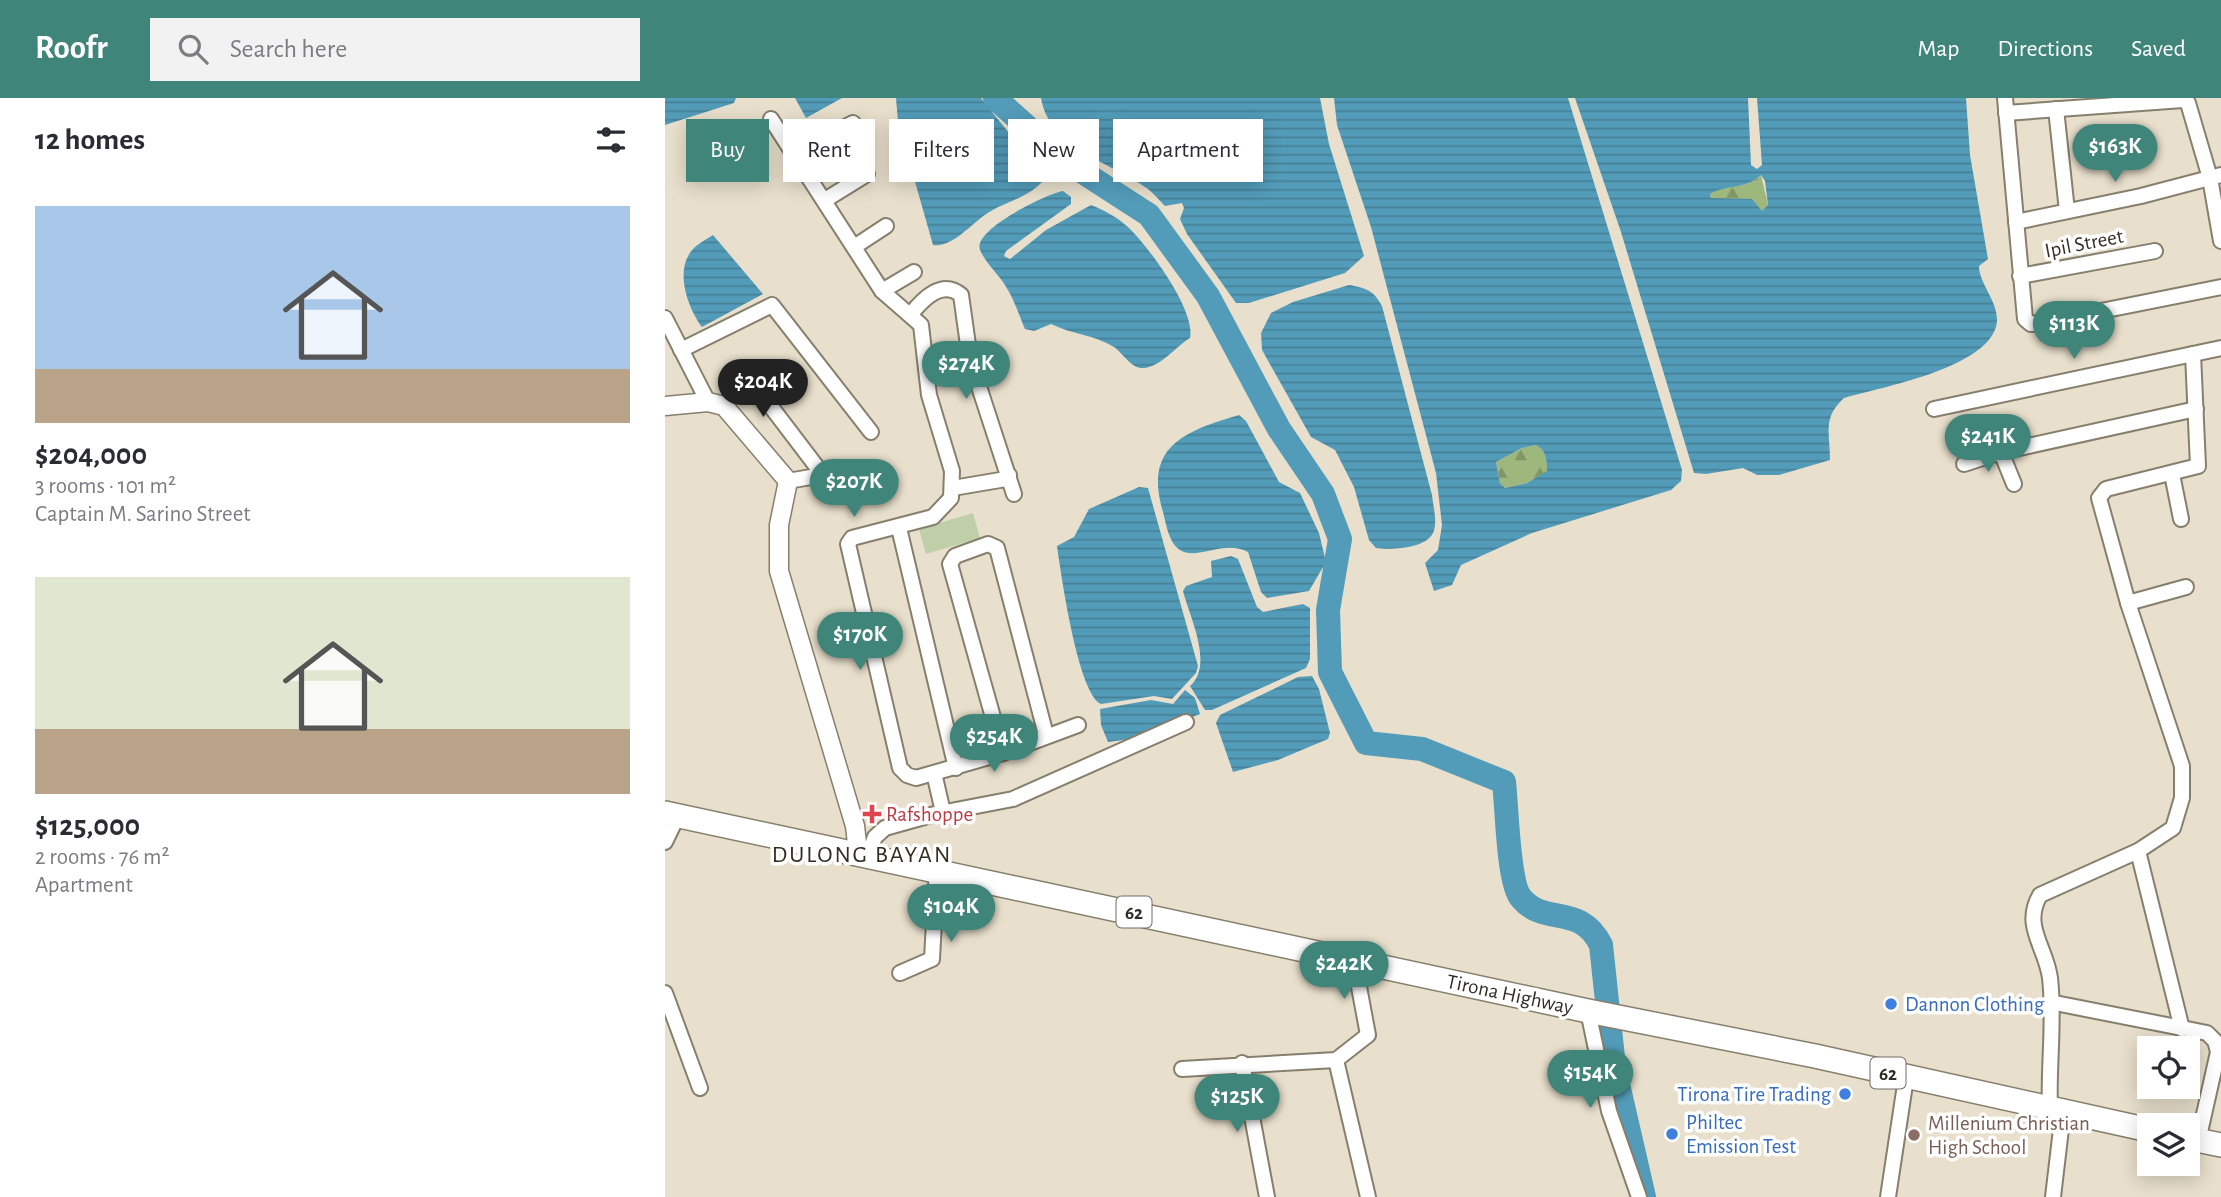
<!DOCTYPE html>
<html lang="en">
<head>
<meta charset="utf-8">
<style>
	body { margin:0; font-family:"Alegreya Sans",sans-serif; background:#f2f2f3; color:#2b2b33; height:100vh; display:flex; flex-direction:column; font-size:26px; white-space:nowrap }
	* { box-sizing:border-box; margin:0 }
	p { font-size:23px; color:#7c7c81 }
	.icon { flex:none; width:38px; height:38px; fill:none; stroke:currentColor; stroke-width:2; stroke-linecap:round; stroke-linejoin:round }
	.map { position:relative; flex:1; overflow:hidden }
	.sheet { display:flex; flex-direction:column; background:#fff; width:665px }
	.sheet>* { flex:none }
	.top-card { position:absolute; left:21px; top:21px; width:665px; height:63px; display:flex; gap:14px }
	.buttons { position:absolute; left:1472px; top:938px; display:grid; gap:14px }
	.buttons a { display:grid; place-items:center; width:63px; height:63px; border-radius:0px; background:#fff; box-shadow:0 4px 18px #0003; font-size:35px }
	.price { position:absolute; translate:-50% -60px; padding:0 16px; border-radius:24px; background:#40857a; color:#fff; font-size:23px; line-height:46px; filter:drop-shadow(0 2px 4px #0008) }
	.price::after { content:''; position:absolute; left:50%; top:42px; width:21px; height:16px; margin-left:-10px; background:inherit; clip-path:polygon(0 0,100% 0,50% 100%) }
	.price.on { background:#222; color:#fff }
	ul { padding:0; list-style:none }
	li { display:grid; align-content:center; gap:14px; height:371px; padding:0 35px }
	li span { display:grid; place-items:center; height:217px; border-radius:0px; color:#555 }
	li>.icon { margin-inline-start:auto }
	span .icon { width:126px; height:126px; fill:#fffc; stroke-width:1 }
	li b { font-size:30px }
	h2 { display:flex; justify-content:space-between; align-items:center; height:84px; padding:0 35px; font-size:30px }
	.chip { padding:0 24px; border-radius:0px; background:#fff; box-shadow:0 4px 18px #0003; font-size:24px; line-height:63px }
	.chip.on { background:#40857a; color:#fff }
	header { display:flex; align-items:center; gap:42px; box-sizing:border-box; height:98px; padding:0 35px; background:#40857a; color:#fff }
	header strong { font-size:33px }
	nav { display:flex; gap:38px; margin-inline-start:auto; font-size:24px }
	.search { width:490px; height:63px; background:#f2f2f3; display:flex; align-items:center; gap:18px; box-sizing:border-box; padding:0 24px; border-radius:0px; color:#7c7c81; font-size:26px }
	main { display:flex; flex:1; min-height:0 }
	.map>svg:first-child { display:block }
	.forest { fill:url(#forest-firs) }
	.pitch { fill:#bfd0a9 }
	.water { fill:url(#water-rules); fill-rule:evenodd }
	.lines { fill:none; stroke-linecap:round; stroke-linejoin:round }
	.river { stroke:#539cb9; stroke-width:24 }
	.minor-casing { stroke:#877f6d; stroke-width:18 }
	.tertiary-casing { stroke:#877f6d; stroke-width:21 }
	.primary-casing { stroke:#877f6d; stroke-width:26 }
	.minor { stroke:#fff; stroke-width:14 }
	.tertiary { stroke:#fff; stroke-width:18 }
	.primary { stroke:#fff; stroke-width:23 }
	.health-dot { fill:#e0444e; stroke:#fff; stroke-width:2.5 }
	.shop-dot { fill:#3f7fe0; stroke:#fff; stroke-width:2.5 }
	.education-dot { fill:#8d6e63; stroke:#fff; stroke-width:2.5 }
	.labels { text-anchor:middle; stroke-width:7; stroke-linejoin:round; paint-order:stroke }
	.shield { fill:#fff; stroke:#706d68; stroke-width:2 }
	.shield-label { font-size:19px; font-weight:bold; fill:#322e27 }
	.street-label { font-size:21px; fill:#322e27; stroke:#fff }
	.health-label { font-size:21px; fill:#be3a42; stroke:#fff; text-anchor:start }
	.shop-label { font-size:21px; fill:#366cbe; stroke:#fff; text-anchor:start }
	.education-label { font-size:21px; fill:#785e54; stroke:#fff; text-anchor:start }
	.quarter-label { font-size:24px; letter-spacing:2px; fill:#342d1e; stroke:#fff }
</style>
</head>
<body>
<header>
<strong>Roofr</strong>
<div class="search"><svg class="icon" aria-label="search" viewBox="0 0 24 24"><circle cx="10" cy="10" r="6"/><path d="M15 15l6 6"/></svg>Search here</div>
<nav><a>Map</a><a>Directions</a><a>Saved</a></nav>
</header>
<main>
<section class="sheet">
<h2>12 homes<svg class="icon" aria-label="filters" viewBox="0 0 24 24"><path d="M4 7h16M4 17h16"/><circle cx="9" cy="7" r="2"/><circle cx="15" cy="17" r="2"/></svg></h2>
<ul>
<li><span style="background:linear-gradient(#a9c7e8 75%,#b9a48a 0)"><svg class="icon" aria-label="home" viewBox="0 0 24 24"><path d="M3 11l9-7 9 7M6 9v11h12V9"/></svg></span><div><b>$204,000</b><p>3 rooms · 101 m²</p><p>Captain M. Sarino Street</p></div></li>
<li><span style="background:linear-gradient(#dfe7d0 70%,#b9a48a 0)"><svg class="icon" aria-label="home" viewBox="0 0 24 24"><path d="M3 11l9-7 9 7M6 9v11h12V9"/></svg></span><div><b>$125,000</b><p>2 rooms · 76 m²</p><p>Apartment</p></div></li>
</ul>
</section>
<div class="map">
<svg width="1556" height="1099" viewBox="0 0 1556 1099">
	<defs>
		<pattern id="forest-firs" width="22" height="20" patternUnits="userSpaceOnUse" patternTransform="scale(1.75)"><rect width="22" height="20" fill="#9eb77c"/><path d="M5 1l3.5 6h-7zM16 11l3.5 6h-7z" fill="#819566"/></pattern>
		<pattern id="water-rules" width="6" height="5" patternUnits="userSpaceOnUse" patternTransform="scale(1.75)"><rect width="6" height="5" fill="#539cb9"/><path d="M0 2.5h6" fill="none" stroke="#458096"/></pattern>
	</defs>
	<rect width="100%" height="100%" fill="#e8dfcc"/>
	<g class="forest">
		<path d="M1096,77L1103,107L1097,114L1092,109L1046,100L1045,96C1063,85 1078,93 1096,77Z"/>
		<path d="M871,347C881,352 882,363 883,373L862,385L840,390L835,385L831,364L857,350Z"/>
	</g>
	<polygon class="pitch" points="308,415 315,440 261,456 254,431"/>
	<g class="water">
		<polygon points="0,0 71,0 69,5 0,27"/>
		<polygon points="130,0 177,0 141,20"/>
		<path d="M231,0H316L348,40L377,67L379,82C364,99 345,102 326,113C309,122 289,150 268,147L233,24Z"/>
		<path d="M376,0H655L664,46L699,158L680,175L584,205H571L522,136L515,121L519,110L517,105L500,108C494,102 488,94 480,89C446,65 384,49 376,0Z"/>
		<path d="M669,0H903L1017,372L1016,383L1006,392L867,435L796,467L787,487L769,493L760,465L773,452L777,427L771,375L706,129L672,27ZM871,347C881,352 882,363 882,373L862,385L840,390L835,385L831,364L857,350Z"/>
		<path d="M910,0H1083L1086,67L1092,71L1097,67L1092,0H1301L1305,57L1323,161L1314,168C1314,187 1337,207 1331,229C1318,271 1217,289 1179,300C1157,320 1165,335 1165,362L1114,377H1092L1078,370L1041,376L1029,375L956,134ZM1096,77L1100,83L1103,107L1097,113L1087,101L1046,100L1045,96C1062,86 1080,92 1096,77Z"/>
		<path d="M398,93L406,99V106L341,153L339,158L345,161L381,132L426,107C439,112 452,119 463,129C483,148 531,212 525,240C510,249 497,268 479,270C466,271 459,256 449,249C430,237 406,236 386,226L369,233L360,231C354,217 349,201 340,187C333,176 320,164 315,152C307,132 381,96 398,93Z"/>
		<path d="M48,137L98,196L37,229C23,210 8,171 29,150C34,145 42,141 48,137Z"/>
		<path d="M684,187C702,190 709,193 717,208L767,397C768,408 773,425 768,435C760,451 726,452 711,450L704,442L689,389L670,352L646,339L597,252L596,235L606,215L628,204Z"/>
		<path d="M574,317L581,323L614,384L635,395L654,435L661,464L644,493L602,500L596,494L583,454C559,441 532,463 515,452C504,445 501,426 498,414C478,348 520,333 574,317Z"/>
		<path d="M474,389L483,390L533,568L531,575L507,601L489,598L436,606C413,596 396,476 392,448L409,439L424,411Z"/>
		<path d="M566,458L573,461L592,509L598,514L638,506L645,510V561L641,570L547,612H540L525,588C549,567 525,520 518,493L521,488L547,479L546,463Z"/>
		<polygon points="647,578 654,591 665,635 663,641 613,662 568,674 551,625 555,617 633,579"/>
		<polygon points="520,592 530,600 535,616 474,640 443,644 436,627 435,611 486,602 508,606"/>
	</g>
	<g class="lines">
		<path class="river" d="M330,0L399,62L484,117L543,198L614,331L658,396L675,441L663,512L665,574L701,645L757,651L839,684C842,709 843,785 856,800C880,829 914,804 936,847L949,969L979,1099"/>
		<g class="minor-casing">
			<g id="minor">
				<polyline points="1340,0 1360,221 1366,226 1376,225 1556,189"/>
				<polyline points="1391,11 1402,113"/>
				<polyline points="1341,15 1518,2 1523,5 1545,80 1556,143"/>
				<polyline points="106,21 217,193 256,227 264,297 287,373 286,400 268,419 187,440 183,446 235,670 242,677 251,680 338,655 413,627"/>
				<polyline points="128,56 188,25"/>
				<polyline points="160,102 202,76"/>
				<polyline points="1351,124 1476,98 1556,77"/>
				<polyline points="189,149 221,128"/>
				<polyline points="1355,178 1490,153"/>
				<polyline points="217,193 249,174"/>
				<path d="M246,216C258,201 277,181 296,197L305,261L349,396"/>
				<polyline points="0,220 43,304"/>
				<polyline points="16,252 107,207 206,334"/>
				<polyline points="88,285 158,377"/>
				<polyline points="1269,311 1556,250"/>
				<polyline points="1299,366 1336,354"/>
				<polyline points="1507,376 1516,421"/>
				<polyline points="123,383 186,372"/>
				<polyline points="1349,386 1336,354 1531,311"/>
				<polyline points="288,390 341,381 344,377"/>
				<polyline points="234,430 291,670"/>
				<polyline points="1463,505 1521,489"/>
				<polyline points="338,655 285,466 290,458 323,446 332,450 381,637"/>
				<polyline points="269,675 278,714"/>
				<polyline points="0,744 13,717"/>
				<polyline points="1473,753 1517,931"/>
				<polyline points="203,757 210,739 220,730 270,716 348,701 521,624"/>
				<polyline points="235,875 267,861 272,771"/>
				<polyline points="0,895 35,990"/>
				<polyline points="1385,904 1542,935 1550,943 1553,954 1533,1043"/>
				<polyline points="923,913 944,1013 974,1099"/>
				<polyline points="671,962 703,1099"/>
				<polyline points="577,965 602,1099"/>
				<polyline points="517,971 671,962 703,937 689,862"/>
				<path d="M1385,1012C1383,968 1390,923 1385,880C1381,849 1357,828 1375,797L1473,753L1508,730L1517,700V668L1463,505L1434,400L1441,391L1533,368L1528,256"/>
				<polyline points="1223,1099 1241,980"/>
				<polyline points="1388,1099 1398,1014"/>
			</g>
		</g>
		<g class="tertiary-casing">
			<polyline id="tertiary" points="0,308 43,304 59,308 123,383 114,427 114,473 190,728 193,754"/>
		</g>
		<g class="primary-casing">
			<g id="primary">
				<polyline points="0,715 923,913 1150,958 1484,1032"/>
				<polyline points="1522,1040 1556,1047"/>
			</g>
		</g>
		<use href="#minor" class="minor"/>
		<use href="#tertiary" class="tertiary"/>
		<use href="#primary" class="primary"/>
	</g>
	<path class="health-dot" d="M203.5 705.5h7v7h7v7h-7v7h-7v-7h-7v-7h7z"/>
	<g class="shop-dot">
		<circle cx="1226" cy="906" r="7"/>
		<circle cx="1180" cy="996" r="7"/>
		<circle cx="1007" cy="1036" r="7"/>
	</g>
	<circle class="education-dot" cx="1249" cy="1037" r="7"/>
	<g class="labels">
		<g class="shield">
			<rect x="451.5" y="798.5" width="35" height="31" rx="5"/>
			<rect x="1205.5" y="959.5" width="35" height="31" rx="5"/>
		</g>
		<g class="shield-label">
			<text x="469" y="821">62</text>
			<text x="1223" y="982">62</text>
		</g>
		<g class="street-label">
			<text transform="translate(1419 145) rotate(-11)" y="7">Ipil Street</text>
			<text transform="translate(845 896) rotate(12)" y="7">Tirona Highway</text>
		</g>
		<g class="health-label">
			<text x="221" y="723">Rafshoppe</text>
		</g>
		<g class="shop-label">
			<text x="1240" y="913">Dannon Clothing</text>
			<text x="1166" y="1003" text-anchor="end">Tirona Tire Trading</text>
			<text x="1021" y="1031">Philtec<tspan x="1021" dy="24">Emission Test</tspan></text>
		</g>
		<g class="education-label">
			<text x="1263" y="1032">Millenium Christian<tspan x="1263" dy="24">High School</tspan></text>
		</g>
		<g class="quarter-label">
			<text x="197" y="764">DULONG BAYAN</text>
		</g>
	</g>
</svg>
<div class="buttons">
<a><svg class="icon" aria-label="locate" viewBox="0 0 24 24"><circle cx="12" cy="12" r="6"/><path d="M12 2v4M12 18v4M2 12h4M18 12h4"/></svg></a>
<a><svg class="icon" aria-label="layers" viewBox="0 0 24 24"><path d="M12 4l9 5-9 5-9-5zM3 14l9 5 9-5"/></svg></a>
</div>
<b class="price" style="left:1450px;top:86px">$163K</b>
<b class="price" style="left:1409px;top:263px">$113K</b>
<b class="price" style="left:301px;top:303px">$274K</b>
<b class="price on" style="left:98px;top:321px">$204K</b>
<b class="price" style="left:1323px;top:376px">$241K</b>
<b class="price" style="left:189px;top:421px">$207K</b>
<b class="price" style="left:195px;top:574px">$170K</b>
<b class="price" style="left:329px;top:676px">$254K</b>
<b class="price" style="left:286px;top:846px">$104K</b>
<b class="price" style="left:679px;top:903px">$242K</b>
<b class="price" style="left:925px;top:1012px">$154K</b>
<b class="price" style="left:572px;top:1036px">$125K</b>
<div class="top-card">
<a class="chip on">Buy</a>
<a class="chip">Rent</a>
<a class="chip">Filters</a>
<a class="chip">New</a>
<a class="chip">Apartment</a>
</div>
</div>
</main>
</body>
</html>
